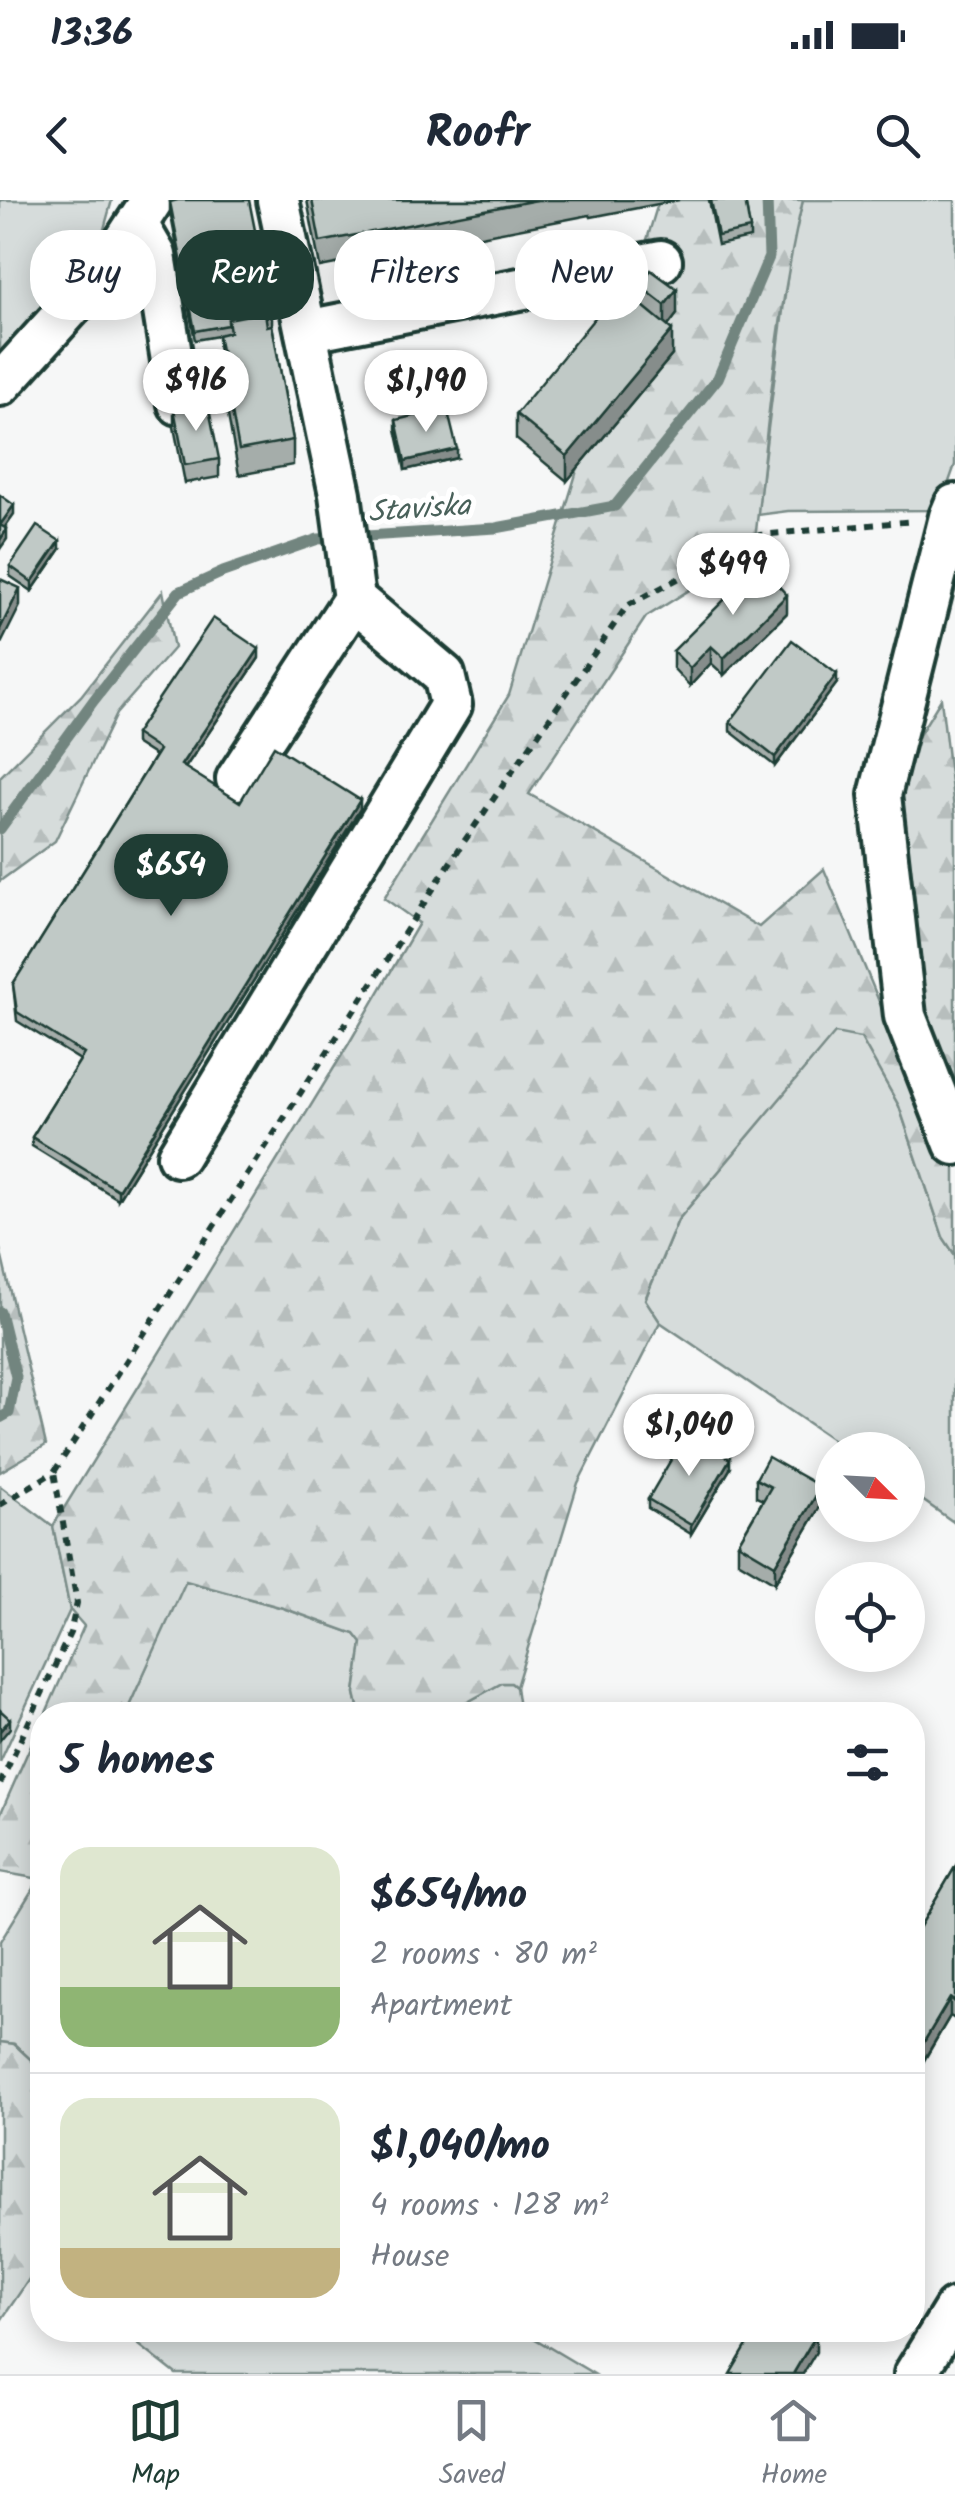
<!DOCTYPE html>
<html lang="en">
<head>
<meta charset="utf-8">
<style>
	body { margin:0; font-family:Kalam,sans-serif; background:#f6f6f7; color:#1f2937; height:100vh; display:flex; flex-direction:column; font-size:38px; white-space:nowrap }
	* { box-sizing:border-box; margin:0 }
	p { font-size:32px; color:#747a83 }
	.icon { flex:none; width:55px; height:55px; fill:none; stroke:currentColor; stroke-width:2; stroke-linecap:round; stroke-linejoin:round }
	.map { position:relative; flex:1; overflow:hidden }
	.drawer { position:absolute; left:30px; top:1502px; width:895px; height:640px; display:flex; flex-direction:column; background:#fff; border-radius:40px; box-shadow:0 5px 25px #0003 }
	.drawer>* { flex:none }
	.hud { position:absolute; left:30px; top:30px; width:895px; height:90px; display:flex; gap:20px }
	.needle { width:65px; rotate:114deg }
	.buttons { position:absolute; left:815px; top:1232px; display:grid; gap:20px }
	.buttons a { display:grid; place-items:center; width:110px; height:110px; border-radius:50%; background:#fff; box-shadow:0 5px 25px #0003; font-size:50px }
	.price { position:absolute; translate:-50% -85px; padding:0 22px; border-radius:35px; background:#fff; color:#222; font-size:32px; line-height:65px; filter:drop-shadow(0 2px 5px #0008) }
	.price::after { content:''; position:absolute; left:50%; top:60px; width:30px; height:22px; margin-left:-15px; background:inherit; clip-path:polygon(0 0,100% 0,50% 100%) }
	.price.on { background:#1f3d34; color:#fff }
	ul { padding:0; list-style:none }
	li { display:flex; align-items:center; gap:30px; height:250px; padding:0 30px }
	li+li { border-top:2px solid #e0e1e3 }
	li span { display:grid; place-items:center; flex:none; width:280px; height:200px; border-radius:30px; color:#555 }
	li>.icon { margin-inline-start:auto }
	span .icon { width:120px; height:120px; fill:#fffc; stroke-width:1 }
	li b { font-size:42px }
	h2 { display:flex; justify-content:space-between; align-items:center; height:120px; padding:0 30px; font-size:42px }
	.pill { padding:0 35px; border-radius:40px; background:#fff; box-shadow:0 5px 25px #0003; font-size:35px; line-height:90px }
	.pill.on { background:#1f3d34; color:#fff }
	.status { display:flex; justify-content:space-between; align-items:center; height:70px; padding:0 50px; background:#fff; direction:ltr }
	.status svg { height:28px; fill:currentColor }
	header { display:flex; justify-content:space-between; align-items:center; height:130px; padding:0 30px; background:#fff; font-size:45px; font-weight:700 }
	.tab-bar { display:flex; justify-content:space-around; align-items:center; height:140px; border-top:2px solid #e0e1e3; background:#fff; font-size:28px; color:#747a83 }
	.tab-bar a { display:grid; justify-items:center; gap:5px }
	.tab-bar .on { color:#1f3d34 }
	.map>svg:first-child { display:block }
	.green { fill:#d6dcdb; stroke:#7a8c88; stroke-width:2.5 }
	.forest { fill:url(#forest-firs); stroke:#7a8c88; stroke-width:2.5 }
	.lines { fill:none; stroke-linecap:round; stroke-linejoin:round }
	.stream { stroke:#72857f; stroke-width:11 }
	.minor-casing { stroke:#1f3d34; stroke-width:48 }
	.path { stroke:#1f3d34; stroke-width:6; stroke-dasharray:8 8; stroke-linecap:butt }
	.minor { stroke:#fff; stroke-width:40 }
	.wall { fill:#a5adaa; stroke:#1f3d34; stroke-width:2.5 }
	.shaded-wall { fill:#868d8b; stroke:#1f3d34; stroke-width:2.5 }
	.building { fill:#c0c9c6; stroke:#1f3d34; stroke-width:2.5 }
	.labels { text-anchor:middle; stroke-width:10; stroke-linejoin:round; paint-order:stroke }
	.water-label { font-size:30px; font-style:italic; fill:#49615a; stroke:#fff }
</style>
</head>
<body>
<div class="status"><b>13:36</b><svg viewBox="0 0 49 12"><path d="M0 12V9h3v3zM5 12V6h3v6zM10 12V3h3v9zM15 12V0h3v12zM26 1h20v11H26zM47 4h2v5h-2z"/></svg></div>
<header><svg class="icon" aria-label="back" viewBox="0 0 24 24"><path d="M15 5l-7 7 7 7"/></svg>Roofr<svg class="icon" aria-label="search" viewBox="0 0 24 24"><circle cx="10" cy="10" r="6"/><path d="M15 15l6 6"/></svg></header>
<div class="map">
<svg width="955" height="2174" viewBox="0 0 955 2174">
	<defs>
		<pattern id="forest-firs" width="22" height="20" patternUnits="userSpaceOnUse" patternTransform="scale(2.5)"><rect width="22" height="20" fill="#d6dcdb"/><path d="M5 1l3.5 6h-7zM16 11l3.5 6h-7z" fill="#b7bebd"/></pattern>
	</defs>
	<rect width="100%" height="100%" fill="#f6f7f7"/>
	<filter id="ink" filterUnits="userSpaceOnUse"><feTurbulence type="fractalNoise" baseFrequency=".01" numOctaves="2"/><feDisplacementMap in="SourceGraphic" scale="20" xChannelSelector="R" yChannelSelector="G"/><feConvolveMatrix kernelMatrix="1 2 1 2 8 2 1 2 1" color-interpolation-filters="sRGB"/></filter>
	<g filter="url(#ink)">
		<g class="green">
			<polygon points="0,0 112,0 101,40 86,67 0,160"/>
			<polygon points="803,0 955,0 955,265 939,310 788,311 757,315 790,55"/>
			<polygon points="835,832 861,838 899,906 943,1037 955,1055 955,1323 908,1290 908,1250 848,1250 660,1122 645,1100 678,1020"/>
			<polygon points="0,1286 53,1326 70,1410 0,1562"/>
			<polygon points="185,1381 283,1408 355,1434 362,1443 355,1493 360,1515 125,1515"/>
			<polygon points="502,1483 511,1483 516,1487 520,1515 444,1515"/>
			<polygon points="42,1674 42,1870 14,1844 0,1842 0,1742"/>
			<polygon points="120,2130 520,2130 594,2174 176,2174"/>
		</g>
		<g class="forest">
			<path d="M659,0H803C776,115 767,233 754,350L646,417L529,594L759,727L824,669L883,811L905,558L941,499L955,617V1055L943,1037L899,906L861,838L835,833L678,1020L645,1099L660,1122L578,1283L516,1487L511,1483H502L444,1515H360L355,1493L362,1443L355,1434L283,1408L186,1381L125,1515H45L84,1426L70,1410L53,1326L348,845L419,723L384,698L509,495Z"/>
			<polygon points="163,391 174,448 116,514 55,641 0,681 0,577 81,496"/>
			<polygon points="0,1049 46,1245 0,1272"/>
			<polygon points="42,1520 42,1674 40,1679 0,1672 0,1615"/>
			<polygon points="0,1842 14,1844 42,1870 42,2060 0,2122"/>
		</g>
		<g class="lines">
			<g class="stream">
				<polyline points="0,629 94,500 179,392 223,372 318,339 496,328 615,306 718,178 769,57 767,0"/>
				<polyline points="0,1112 16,1177 9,1213 0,1218"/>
			</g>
			<g class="minor-casing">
				<g id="minor">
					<polyline points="137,24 155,55 179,204"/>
					<polyline points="306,131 661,61"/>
					<polyline points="0,185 113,60 152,0"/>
					<polyline points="955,305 950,317 880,595 905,816 955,944"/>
					<polyline points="237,579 354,399 340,294 278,0"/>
					<polyline points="178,956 451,505 444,475 354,399"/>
					<polyline points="915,2174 955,2109"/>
				</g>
			</g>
			<g class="path">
				<polyline points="0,1305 54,1272 463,643 627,406 760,335 914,321"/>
				<polyline points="0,1584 70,1433 77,1403 54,1272"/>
			</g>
			<use href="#minor" class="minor"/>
		</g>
		<g class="wall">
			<polygon points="307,0 679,0 591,17 590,15 320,67"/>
			<polygon points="709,0 745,0 750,29 750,38 718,45"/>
			<polygon points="170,2 272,116 272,125 293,240 293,265 239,275 227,210 220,212 216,192 216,167 219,167 218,136 195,140 170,11"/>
			<polygon points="639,85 677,114 668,126 672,155 567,281 516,239 516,214 639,102"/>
			<polygon points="174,209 219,259 219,277 185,283 174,227"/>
			<polygon points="396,220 457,258 405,270 396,229"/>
			<polygon points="60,350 32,391 10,376 10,366"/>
			<polygon points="787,413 724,475 711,463 690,486 673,468 673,451"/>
			<polygon points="259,458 185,568 240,602 360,609 118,999 32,946 32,937 80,860 17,821 13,784 155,556 135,543 135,534"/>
			<polygon points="837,483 775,566 730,531 730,522"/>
			<polygon points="730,1269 691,1334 648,1308 648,1299"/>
			<polygon points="756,1279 821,1305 775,1383 738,1361 738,1343 763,1300 756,1297"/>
			<polygon points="955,1667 955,1819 950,1816 915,1876 918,1896 912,1905 912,1740"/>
		</g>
		<g class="shaded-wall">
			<polygon points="677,89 677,114 665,130 665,105"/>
			<polygon points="672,130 672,155 567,281 567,256"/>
			<polygon points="457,249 457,258 405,270 405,261"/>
			<polygon points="14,305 14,314 0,334 0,325"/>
			<polygon points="7,329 7,339 0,349 0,340"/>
			<polygon points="60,341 60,350 32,391 32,382"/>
			<polygon points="20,388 20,406 0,446 0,429"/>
			<polygon points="787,395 787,413 724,475 724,458"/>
			<polygon points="711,446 711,463 690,486 690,468"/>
			<polygon points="259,449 259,458 181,574 181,565"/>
			<polygon points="837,474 837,483 775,566 775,557"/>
			<polygon points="360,600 360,609 118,999 118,990"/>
			<polygon points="730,1259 730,1269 691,1334 691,1325"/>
			<polygon points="821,1287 821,1305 775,1383 775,1365"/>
			<polygon points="10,1519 10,1528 0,1540 0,1531"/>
			<polygon points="950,1798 950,1816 912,1880 912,1862"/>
			<polygon points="918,1878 918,1896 912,1905 912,1888"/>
			<polygon points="816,2135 816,2152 803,2174 793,2174"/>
		</g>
		<g class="building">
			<polygon points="178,0 249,0 272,116 266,117 265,112 228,119 228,125 195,131 170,2"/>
			<polygon points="312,0 537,0 320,42"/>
			<polygon points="711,0 745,0 750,29 718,36"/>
			<polygon points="651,70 677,89 665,105 639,85"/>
			<polygon points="620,87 672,130 567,256 516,214"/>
			<polygon points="265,112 267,126 272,125 293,240 239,250 227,185 220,187 216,167 224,166 218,135 230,132 228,119"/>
			<polygon points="208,204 219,259 185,265 174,209"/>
			<polygon points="447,208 457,249 405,261 396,220"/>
			<polygon points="0,295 14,305 0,325 7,329 0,340"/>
			<polygon points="37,326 60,341 32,382 10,366"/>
			<polygon points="759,365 787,395 724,458 711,446 690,468 673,451"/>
			<polygon points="0,379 20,388 0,429"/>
			<polygon points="213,418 259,449 181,565 240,602 274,546 360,600 118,990 32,937 84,854 17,812 13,784 159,550 135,534"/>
			<polygon points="792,440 837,474 775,557 730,522"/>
			<polygon points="686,1234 730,1259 691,1325 648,1299"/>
			<polygon points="768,1257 821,1287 775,1365 738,1343 771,1287 756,1279"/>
			<polygon points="0,1510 10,1519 0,1531"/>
			<polygon points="955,1667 955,1802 950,1798 912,1862 912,1740"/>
			<polygon points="912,1875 918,1878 912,1888"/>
			<polygon points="756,2130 808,2130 816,2135 793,2174 730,2174"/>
		</g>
	</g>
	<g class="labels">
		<g class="water-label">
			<text transform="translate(419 308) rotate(-4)" y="10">Staviska</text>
		</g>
	</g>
</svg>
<div class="buttons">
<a><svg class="needle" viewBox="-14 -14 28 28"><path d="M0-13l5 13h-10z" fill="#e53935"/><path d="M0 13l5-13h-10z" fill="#747a83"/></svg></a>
<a><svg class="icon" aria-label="locate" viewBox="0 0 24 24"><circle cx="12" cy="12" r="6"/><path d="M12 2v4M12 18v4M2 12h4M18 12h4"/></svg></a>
</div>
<b class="price" style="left:196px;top:234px">$916</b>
<b class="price" style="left:426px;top:235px">$1,190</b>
<b class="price" style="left:733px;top:418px">$499</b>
<b class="price on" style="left:171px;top:719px">$654</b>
<b class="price" style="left:689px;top:1279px">$1,040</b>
<div class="hud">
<a class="pill">Buy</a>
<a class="pill on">Rent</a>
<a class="pill">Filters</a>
<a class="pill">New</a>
</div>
<section class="drawer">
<h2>5 homes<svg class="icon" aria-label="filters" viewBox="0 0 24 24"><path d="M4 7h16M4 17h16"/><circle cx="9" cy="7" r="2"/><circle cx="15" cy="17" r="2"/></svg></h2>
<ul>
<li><span style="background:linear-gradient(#dfe7d0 70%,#8fb573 0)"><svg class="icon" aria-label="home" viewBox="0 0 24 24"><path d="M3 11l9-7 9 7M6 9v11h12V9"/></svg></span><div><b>$654/mo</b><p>2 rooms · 80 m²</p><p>Apartment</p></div></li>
<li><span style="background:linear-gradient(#dfe7d0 75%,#c2b280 0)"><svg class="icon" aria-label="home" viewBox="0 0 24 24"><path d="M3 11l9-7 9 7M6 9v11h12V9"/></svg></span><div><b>$1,040/mo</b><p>4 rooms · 128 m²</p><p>House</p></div></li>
</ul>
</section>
</div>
<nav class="tab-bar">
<a class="on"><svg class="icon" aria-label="map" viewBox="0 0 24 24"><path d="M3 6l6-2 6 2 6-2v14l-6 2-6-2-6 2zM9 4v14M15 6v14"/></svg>Map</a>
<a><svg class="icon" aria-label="saved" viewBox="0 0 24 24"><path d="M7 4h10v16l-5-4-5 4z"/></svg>Saved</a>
<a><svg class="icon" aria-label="home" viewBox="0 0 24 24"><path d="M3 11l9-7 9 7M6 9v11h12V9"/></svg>Home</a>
</nav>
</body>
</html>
